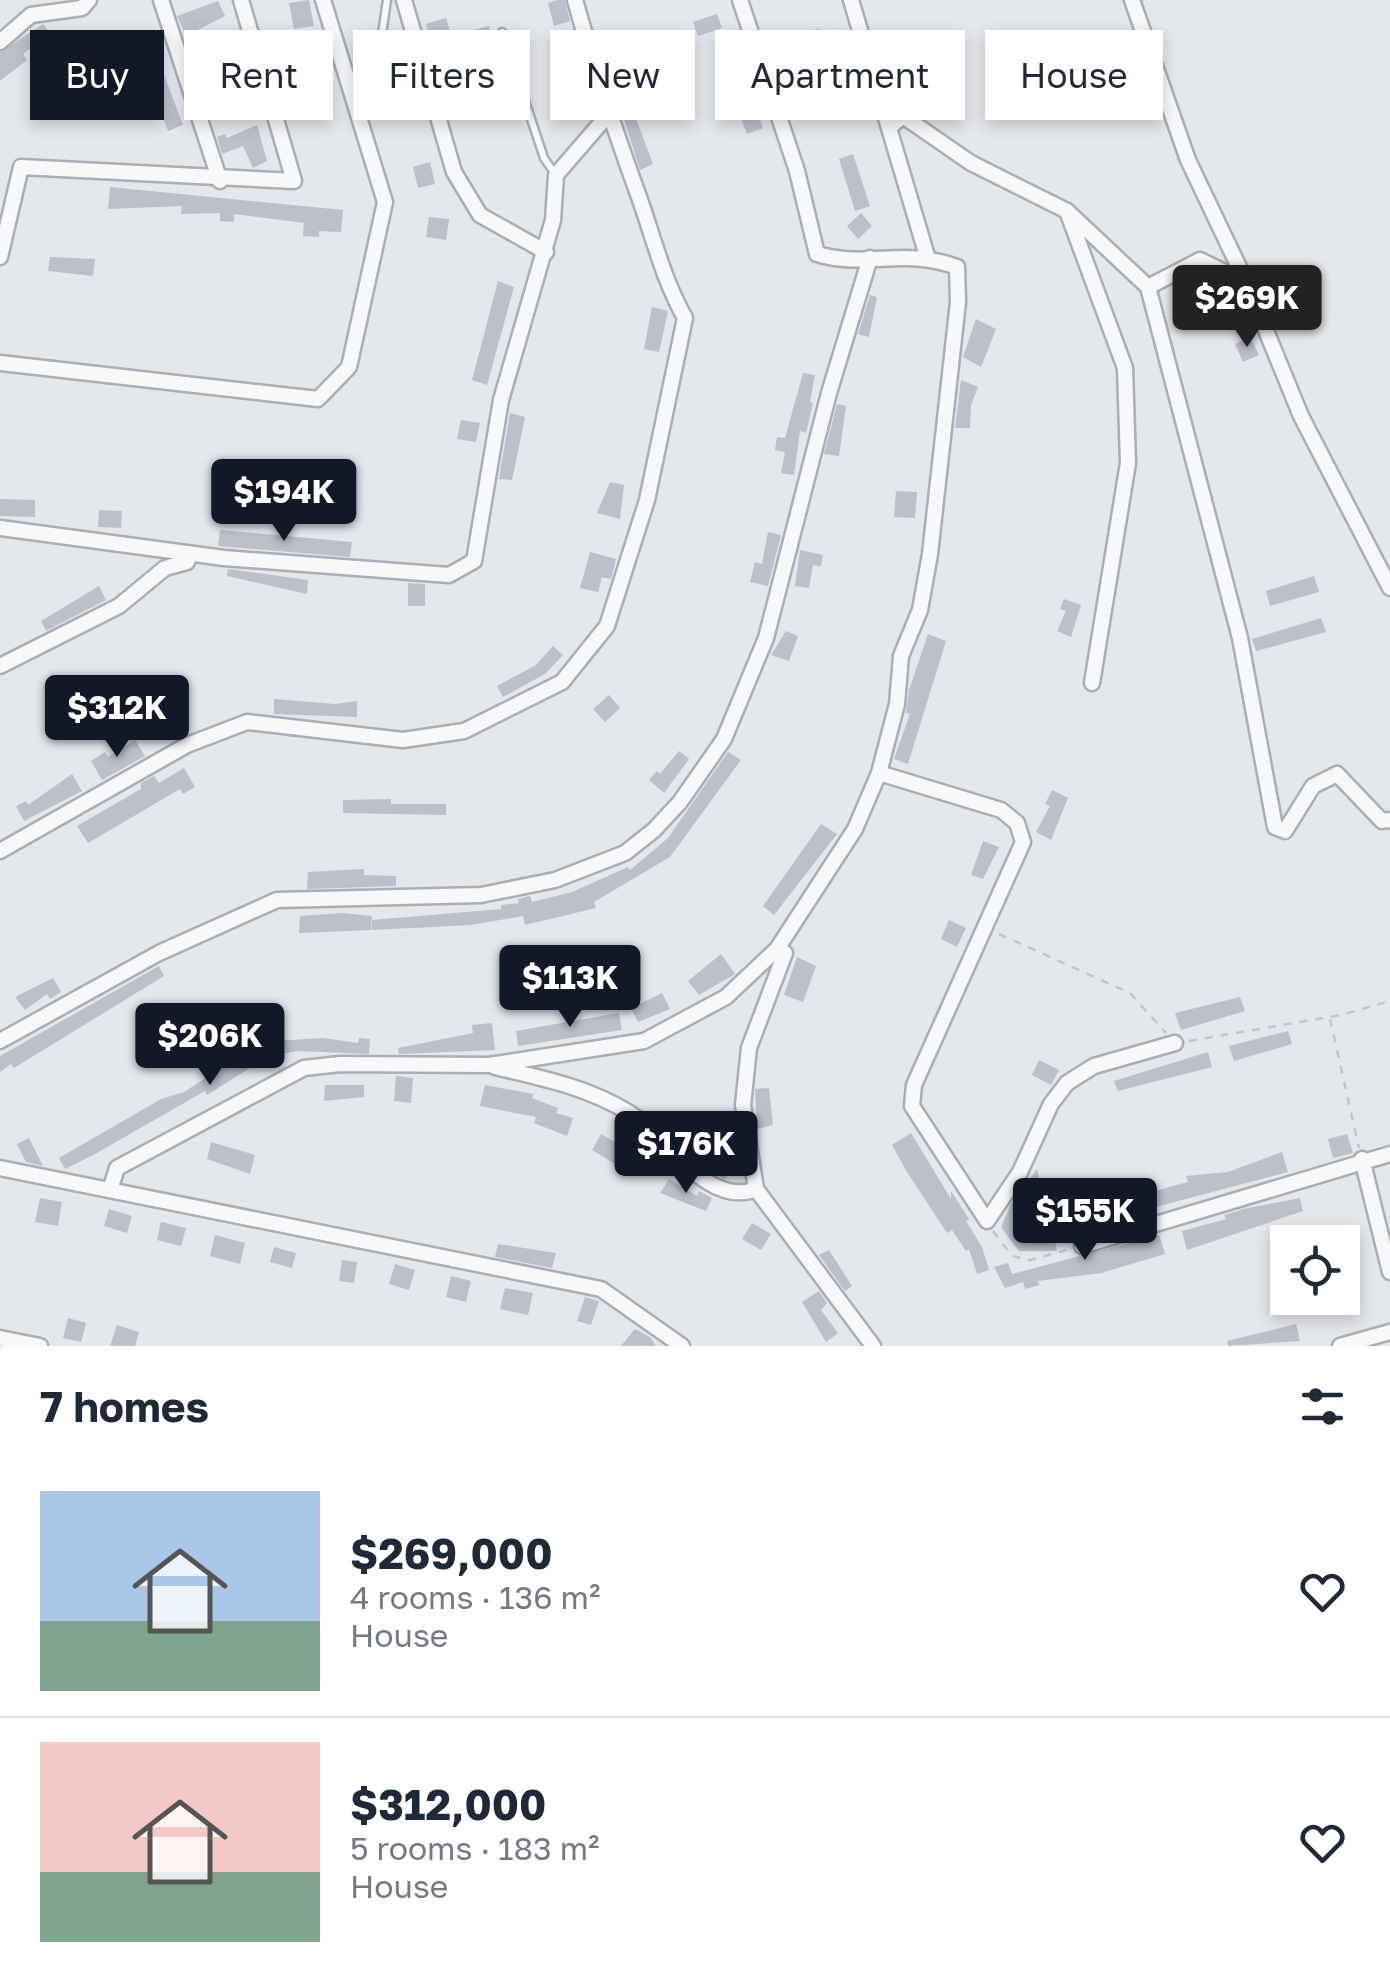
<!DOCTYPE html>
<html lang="en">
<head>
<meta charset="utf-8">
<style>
	body { margin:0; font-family:"Golos Text",sans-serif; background:#f6f6f7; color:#1f2937; height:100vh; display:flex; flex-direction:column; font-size:38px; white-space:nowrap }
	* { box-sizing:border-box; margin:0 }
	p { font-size:32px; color:#747a83 }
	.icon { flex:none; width:55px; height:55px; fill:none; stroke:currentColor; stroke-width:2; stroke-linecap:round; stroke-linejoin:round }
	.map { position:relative; height:1346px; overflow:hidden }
	.side { display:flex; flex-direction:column; background:#fff; flex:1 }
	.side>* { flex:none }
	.hud { position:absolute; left:30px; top:30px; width:1330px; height:90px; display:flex; gap:20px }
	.tools { position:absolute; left:1270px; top:1225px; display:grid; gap:20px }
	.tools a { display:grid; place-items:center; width:90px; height:90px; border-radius:0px; background:#fff; box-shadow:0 5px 15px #0003; font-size:50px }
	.price { position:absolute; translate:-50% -85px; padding:0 22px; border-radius:10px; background:#111827; color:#fff; font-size:32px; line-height:65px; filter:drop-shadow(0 2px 5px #0008) }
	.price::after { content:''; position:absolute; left:50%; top:60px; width:30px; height:22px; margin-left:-15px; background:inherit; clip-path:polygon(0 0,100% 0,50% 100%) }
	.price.current { background:#222; color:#fff }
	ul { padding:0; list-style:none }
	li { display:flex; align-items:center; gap:30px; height:250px; padding:0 40px }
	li+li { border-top:2px solid #e0e1e3 }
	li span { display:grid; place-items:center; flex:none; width:280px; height:200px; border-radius:0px; color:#555 }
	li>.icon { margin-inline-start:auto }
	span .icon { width:120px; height:120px; fill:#fffc; stroke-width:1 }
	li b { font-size:42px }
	h2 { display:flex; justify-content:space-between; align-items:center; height:120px; padding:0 40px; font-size:42px }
	.tag { padding:0 35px; border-radius:0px; background:#fff; box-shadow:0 5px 15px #0003; font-size:35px; line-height:90px }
	.tag.current { background:#111827; color:#fff }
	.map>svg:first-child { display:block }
	.building { fill:#bbc0ca }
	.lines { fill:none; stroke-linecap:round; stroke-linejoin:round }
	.service-casing { stroke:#a9aeb7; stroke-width:11 }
	.minor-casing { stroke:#a9aeb7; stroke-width:19 }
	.path { stroke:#c2c5cb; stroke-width:2.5; stroke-dasharray:8 8; stroke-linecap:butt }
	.service { stroke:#f7f8fa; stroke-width:6 }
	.minor { stroke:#f7f8fa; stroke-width:14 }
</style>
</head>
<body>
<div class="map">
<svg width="1390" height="1346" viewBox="0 0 1390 1346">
	<rect width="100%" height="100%" fill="#e4e7ec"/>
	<g class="building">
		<polygon points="309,0 314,26 294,29 289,3"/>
		<polygon points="557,0 565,0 570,21 554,26 548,3"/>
		<polygon points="218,1 225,16 186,36 177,16"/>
		<polygon points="717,14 722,28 698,36 693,22"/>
		<polygon points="446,18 451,35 431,41 426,24"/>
		<polygon points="43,24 50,33 23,54 27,60 0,81 0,52"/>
		<polygon points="489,26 494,48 474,53 469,31"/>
		<polygon points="819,28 835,74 858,65 862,75 835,85 845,108 831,114 804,34"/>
		<polygon points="612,34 621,78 653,164 640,170 598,37"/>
		<polygon points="155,51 183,125 168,131 140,57"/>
		<polygon points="247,59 253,80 234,88 226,67"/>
		<polygon points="740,65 763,128 747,134 723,72"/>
		<polygon points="257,125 267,161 253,168 243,146 222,154 217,137 225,134 227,138"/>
		<polygon points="853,154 870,206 855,211 839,159"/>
		<polygon points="430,162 435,184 418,188 413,167"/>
		<polygon points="110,187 343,210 341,232 319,231 319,237 303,236 304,223 234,214 234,222 220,221 220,213 181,214 182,206 108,209"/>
		<polygon points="861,213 872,226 858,239 847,226"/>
		<polygon points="429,217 449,219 446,240 426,237"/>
		<polygon points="50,257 95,259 93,276 48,271"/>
		<polygon points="498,281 514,287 487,385 472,380"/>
		<polygon points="870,295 877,297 869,337 858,334"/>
		<polygon points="652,307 668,311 659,352 644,349"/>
		<polygon points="976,319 996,329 981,367 963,357"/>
		<polygon points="1250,337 1259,355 1243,362 1235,344"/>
		<polygon points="803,373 815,375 810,402 813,403 806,433 800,431 794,475 781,473 785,452 775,450 777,437 785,438"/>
		<polygon points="961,380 978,387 971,405 970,428 955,428"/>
		<polygon points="837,404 846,406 839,456 824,454"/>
		<polygon points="510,413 525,417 512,480 499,479"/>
		<polygon points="461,420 480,423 476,442 457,439"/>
		<polygon points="610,482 624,485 620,519 597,513"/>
		<polygon points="896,491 917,492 915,518 894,517"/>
		<polygon points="0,499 35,500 35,517 0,516"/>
		<polygon points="99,510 122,511 121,528 98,527"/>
		<polygon points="220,530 352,542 350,557 218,546"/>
		<polygon points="768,532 781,535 768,586 750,582 755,562 762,564"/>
		<polygon points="800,550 823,555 821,566 813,565 809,588 795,586"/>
		<polygon points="590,552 616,559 611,579 602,577 598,592 580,588"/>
		<polygon points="228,569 308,580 307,594 227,576"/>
		<polygon points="1314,576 1319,592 1270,606 1266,591"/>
		<polygon points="408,583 425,584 425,606 408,606"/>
		<polygon points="99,586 106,600 46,631 41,621"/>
		<polygon points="1064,599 1081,605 1071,637 1057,631 1066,611 1060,609"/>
		<polygon points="1321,618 1326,632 1256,651 1252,639"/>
		<polygon points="786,631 798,636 789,661 771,655"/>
		<polygon points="928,634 946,641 908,764 894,759 910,714 906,713 909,690"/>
		<polygon points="553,646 563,655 545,674 503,697 497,686 536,665"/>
		<polygon points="609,695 620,708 605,722 593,709"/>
		<polygon points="274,699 335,704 357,701 357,717 274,714"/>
		<polygon points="135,740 145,756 102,780 91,761 105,752 108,757"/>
		<polygon points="679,751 689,759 664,793 649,780 657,771 660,774"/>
		<polygon points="728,752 741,760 670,857 594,902 596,908 525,925 523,916 471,925 372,930 372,920 501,909 501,905 519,903 518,899 530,896 532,902 572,892 628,867 630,870 668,838"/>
		<polygon points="184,768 195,787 183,794 180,789 88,843 77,826 141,789 141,783 154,776 159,783"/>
		<polygon points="72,774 82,791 24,821 16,806 26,801 28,805"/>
		<polygon points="1052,790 1068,798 1051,840 1036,832 1050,806 1045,804"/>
		<polygon points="391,799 391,804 446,804 446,815 343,813 343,800"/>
		<polygon points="821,824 837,834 774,915 763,906"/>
		<polygon points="983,841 999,847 983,879 971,875"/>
		<polygon points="364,869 364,875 396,876 396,886 307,889 308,872"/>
		<polygon points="343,913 372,916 371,930 299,933 300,916"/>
		<polygon points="949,920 966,928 957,947 941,939"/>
		<polygon points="721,954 735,974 699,995 688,981"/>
		<polygon points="797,957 816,966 803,1002 784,995"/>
		<polygon points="159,966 164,976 14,1068 11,1064 0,1072 0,1056"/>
		<polygon points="53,978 61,992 50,999 47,994 25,1010 15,997"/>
		<polygon points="662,993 670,1009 638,1022 631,1008"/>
		<polygon points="1240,997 1245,1011 1181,1030 1175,1013"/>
		<polygon points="619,1013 622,1030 518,1046 516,1031"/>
		<polygon points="492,1023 495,1050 399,1054 398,1048 473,1033 472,1025"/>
		<polygon points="1288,1031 1292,1044 1234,1061 1229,1046"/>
		<polygon points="323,1038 358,1043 359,1038 370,1039 369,1054 297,1051 269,1056 207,1095 205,1091 95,1154 65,1169 59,1158 161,1099 184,1092 224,1066 222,1062 235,1053 275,1041"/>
		<polygon points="1208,1052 1212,1067 1118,1091 1114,1081"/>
		<polygon points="1039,1060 1059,1070 1051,1085 1032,1075"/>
		<polygon points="396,1076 413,1078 411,1103 394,1101"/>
		<polygon points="325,1085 364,1085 364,1097 324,1101"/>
		<polygon points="485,1085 533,1094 532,1098 558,1108 556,1113 573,1118 567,1136 534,1123 536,1117 480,1106"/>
		<polygon points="769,1088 773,1125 757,1129 755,1089"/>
		<polygon points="911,1133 951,1199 951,1191 969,1219 966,1221 982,1247 989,1270 977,1274 969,1249 966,1251 952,1230 947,1233 907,1172 892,1145"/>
		<polygon points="601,1134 635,1154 625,1170 592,1150"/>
		<polygon points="1347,1134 1353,1153 1333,1158 1328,1139"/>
		<polygon points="29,1138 43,1166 26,1162 17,1144"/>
		<polygon points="211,1142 255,1155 250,1174 207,1159"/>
		<polygon points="724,1152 737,1162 725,1179 711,1171"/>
		<polygon points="1282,1152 1288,1172 1144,1210 1140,1195 1188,1182 1186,1176 1228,1172"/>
		<polygon points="1037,1169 1050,1222 1070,1217 1072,1222 1118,1205 1123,1222 1055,1242 1057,1251 1019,1251 1001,1227 1010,1206"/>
		<polygon points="669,1179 697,1196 699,1191 712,1198 706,1211 660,1193"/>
		<polygon points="40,1198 62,1202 58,1226 35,1222"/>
		<polygon points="1300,1198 1303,1211 1187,1250 1182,1231 1226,1219 1224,1215 1243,1209"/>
		<polygon points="109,1209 132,1216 127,1233 104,1226"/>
		<polygon points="161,1222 186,1228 181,1246 157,1240"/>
		<polygon points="752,1223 771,1234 761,1250 742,1239"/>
		<polygon points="215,1235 245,1243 240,1264 210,1256"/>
		<polygon points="1159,1235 1165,1254 1101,1273 1038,1281 1039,1285 1025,1289 1023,1282 1005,1288 994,1267 1008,1263 1012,1274"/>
		<polygon points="498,1244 556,1253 552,1268 495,1257"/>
		<polygon points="274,1247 296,1253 292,1268 270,1262"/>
		<polygon points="829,1250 852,1286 845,1291 819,1255"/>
		<polygon points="342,1260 357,1262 354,1283 339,1281"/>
		<polygon points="395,1264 415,1270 409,1290 389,1284"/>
		<polygon points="451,1276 471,1281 466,1302 446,1297"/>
		<polygon points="505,1288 533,1293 528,1315 500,1309"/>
		<polygon points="819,1291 827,1303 821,1310 838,1333 826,1342 802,1302"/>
		<polygon points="585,1297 599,1301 591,1325 577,1321"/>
		<polygon points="68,1318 86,1323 81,1342 63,1338"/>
		<polygon points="1296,1324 1300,1341 1228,1346 1227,1341"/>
		<polygon points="117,1325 139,1332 135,1346 110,1346"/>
		<polygon points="635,1329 650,1337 656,1346 621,1346"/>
	</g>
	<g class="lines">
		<g class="service-casing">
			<g id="service">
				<polyline points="502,32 544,158 555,174"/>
				<polyline points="373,95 387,0"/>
			</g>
		</g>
		<g class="minor-casing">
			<g id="minor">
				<polyline points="161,0 220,181"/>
				<polyline points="404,0 454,172 480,215 546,252"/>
				<polyline points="851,0 927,256"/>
				<polyline points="1132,0 1188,160 1247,284 1301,416 1390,588"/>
				<polyline points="0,42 31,15 82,8 89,0"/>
				<polyline points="890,127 903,116 971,163 1067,211 1125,368 1128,463 1092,683"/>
				<polyline points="1067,211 1148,287 1240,638 1275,827 1285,831 1313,786 1337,774 1382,821 1390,820"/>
				<polyline points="0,257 21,167 294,181 241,0"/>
				<polyline points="1148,287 1200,260 1247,283"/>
				<polyline points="0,363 318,399 349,367 385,202 323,0"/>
				<polyline points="0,528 224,558 449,575 474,561 501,400 553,220 556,175 607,116"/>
				<polyline points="0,666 119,606 165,568 187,562 190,554"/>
				<polyline points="879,773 1001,810 1017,823 1023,842 914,1085 912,1106 987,1221 1020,1172 1051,1104 1067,1083 1094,1066 1175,1043"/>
				<path d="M0,851L187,745L247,722L403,740L464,731L562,682L607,626L647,500L685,318C663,279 654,239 639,197C615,131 594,68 575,0"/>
				<polyline points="785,953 749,1048 743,1105 756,1189 873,1346"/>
				<polyline points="0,1041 159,953 277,900 481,895 555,880 625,853 654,830 680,802 724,739 766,638 829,393 870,258"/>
				<path d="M495,1067C542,1078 587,1087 628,1112C666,1135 707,1209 756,1189"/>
				<polyline points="1362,1159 1390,1272"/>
				<polyline points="0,1168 601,1289 682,1346"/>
				<path d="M110,1190L117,1168L304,1068L340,1064L489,1065L644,1041L726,997L777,949L855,829L879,773L897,704L901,656L920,610L930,554L958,302L957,267C903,247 869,269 817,254L797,171L740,0"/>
				<polyline points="1082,1246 1390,1154"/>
				<polyline points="0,1338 40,1346"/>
				<polyline points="1340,1346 1390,1332"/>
			</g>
		</g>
		<g class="path">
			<polyline points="999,934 1130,993 1166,1033"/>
			<polyline points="1330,1019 1359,1148"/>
			<polyline points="1189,1041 1341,1015 1390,1001"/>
			<polyline points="1030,1193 1039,1229 1046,1227"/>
			<polyline points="993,1231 1012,1256 1030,1260 1070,1249"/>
		</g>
		<use href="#service" class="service"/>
		<use href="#minor" class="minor"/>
	</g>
</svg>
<div class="tools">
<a><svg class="icon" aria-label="locate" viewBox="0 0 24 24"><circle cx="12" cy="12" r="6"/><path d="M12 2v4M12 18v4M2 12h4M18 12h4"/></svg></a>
</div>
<b class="price current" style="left:1247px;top:350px">$269K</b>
<b class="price" style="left:284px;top:544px">$194K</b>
<b class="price" style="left:117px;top:760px">$312K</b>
<b class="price" style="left:570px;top:1030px">$113K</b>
<b class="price" style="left:210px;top:1088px">$206K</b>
<b class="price" style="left:686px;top:1196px">$176K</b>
<b class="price" style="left:1085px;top:1263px">$155K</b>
<div class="hud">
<a class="tag current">Buy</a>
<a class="tag">Rent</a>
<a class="tag">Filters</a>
<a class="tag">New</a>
<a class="tag">Apartment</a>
<a class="tag">House</a>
</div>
</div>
<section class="side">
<h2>7 homes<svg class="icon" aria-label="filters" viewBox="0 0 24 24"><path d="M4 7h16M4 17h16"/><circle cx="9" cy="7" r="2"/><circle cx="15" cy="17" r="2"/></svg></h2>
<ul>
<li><span style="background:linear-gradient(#a9c7e8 65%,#7fa58c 0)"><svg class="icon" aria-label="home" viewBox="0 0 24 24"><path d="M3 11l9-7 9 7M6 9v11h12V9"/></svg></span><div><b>$269,000</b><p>4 rooms · 136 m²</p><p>House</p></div><svg class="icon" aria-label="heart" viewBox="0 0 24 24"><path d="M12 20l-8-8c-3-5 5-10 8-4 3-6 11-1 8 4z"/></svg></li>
<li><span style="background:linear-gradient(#f6c9c9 65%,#7fa58c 0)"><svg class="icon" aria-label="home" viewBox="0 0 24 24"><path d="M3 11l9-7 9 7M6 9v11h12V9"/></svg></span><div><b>$312,000</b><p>5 rooms · 183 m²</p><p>House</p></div><svg class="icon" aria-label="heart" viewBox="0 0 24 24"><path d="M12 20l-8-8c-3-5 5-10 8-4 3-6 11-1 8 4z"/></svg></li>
</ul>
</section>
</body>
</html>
